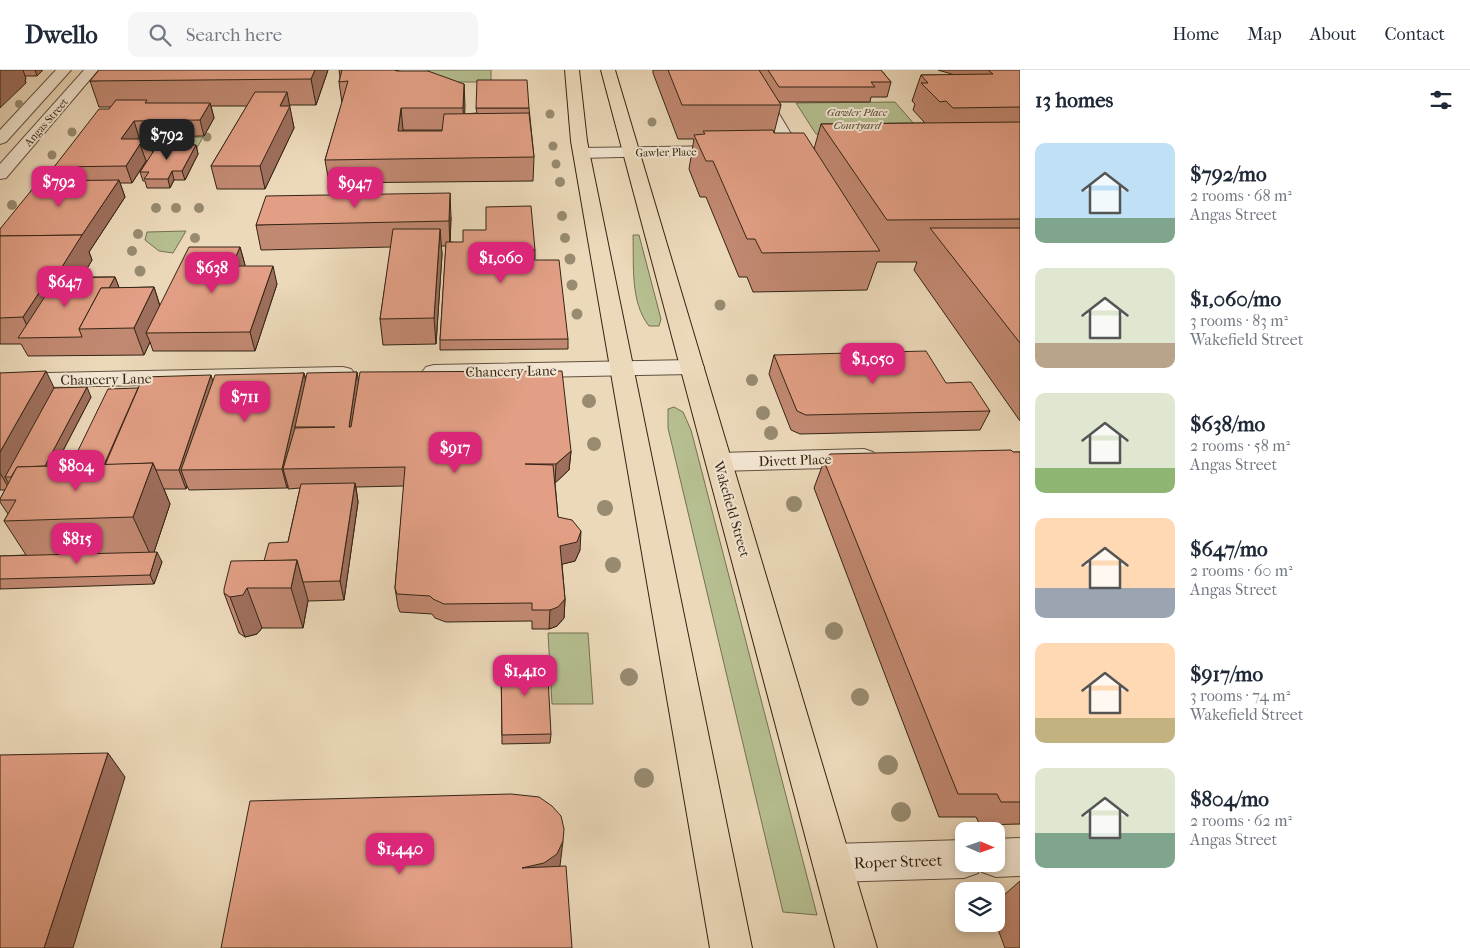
<!DOCTYPE html>
<html lang="en">
<head>
<meta charset="utf-8">
<style>
	body { margin:0; font-family:"IM FELL French Canon",serif; background:#f6f6f7; color:#1f2937; height:100vh; display:flex; flex-direction:column; font-size:19px; white-space:nowrap }
	* { box-sizing:border-box; margin:0 }
	p { font-size:16px; color:#747a83 }
	.icon { flex:none; width:28px; height:28px; fill:none; stroke:currentColor; stroke-width:2; stroke-linecap:round; stroke-linejoin:round }
	.map { position:relative; flex:1; overflow:hidden }
	.side { display:flex; flex-direction:column; background:#fff; width:450px }
	.side>* { flex:none }
	.needle { width:32px; rotate:92deg }
	.buttons { position:absolute; left:955px; top:752px; display:grid; gap:10px }
	.buttons a { display:grid; place-items:center; width:50px; height:50px; border-radius:10px; background:#fff; box-shadow:0 2px 8px #0003; font-size:25px }
	.price { position:absolute; translate:-50% -42px; padding:0 11px; border-radius:10px; background:#db2777; color:#fff; font-size:16px; line-height:32px; filter:drop-shadow(0 1px 2px #0008) }
	.price::after { content:''; position:absolute; left:50%; top:30px; width:15px; height:11px; margin-left:-8px; background:inherit; clip-path:polygon(0 0,100% 0,50% 100%) }
	.price.current { background:#222; color:#fff }
	ul { padding:0; list-style:none }
	li { display:flex; align-items:center; gap:15px; height:125px; padding:0 15px }
	li span { display:grid; place-items:center; flex:none; width:140px; height:100px; border-radius:10px; color:#555 }
	li>.icon { margin-inline-start:auto }
	span .icon { width:60px; height:60px; fill:#fffc; stroke-width:1 }
	li b { font-size:21px }
	h2 { display:flex; justify-content:space-between; align-items:center; height:60px; padding:0 15px; font-size:21px }
	header { display:flex; align-items:center; gap:30px; box-sizing:border-box; height:70px; padding:0 25px; background:#fff; border-bottom:1px solid #e0e1e3 }
	header strong { font-size:24px }
	nav { display:flex; gap:28px; margin-inline-start:auto; font-size:18px }
	.search { width:350px; height:45px; background:#f6f6f7; display:flex; align-items:center; gap:12px; box-sizing:border-box; padding:0 18px; border-radius:10px; color:#747a83; font-size:19px }
	main { display:flex; flex:1; min-height:0 }
	.map>svg:first-child { display:block }
	.green { fill:#b6bf91; stroke:#747252 }
	.lines { fill:none; stroke-linecap:round; stroke-linejoin:round }
	.minor-casing { stroke:#61513e; stroke-width:2 }
	.major-casing { stroke:#332414; stroke-width:2 }
	.minor { fill:#f3e6d2; fill-rule:evenodd }
	.major { fill:#ecd9ba; fill-rule:evenodd }
	.tree { fill:#988b70 }
	.wall { fill:#c28972; stroke:#332414; fill-rule:evenodd }
	.shaded-wall { fill:#9e6f5d; stroke:#332414 }
	.building { fill:#e29f85; stroke:#332414 }
	.labels { text-anchor:middle; stroke-width:4; stroke-linejoin:round; paint-order:stroke }
	.far-park-label { font-size:11px; font-style:italic; fill:#544b33; stroke:#f3e6d2 }
	.far-street-label { font-size:11px; fill:#332414; stroke:#f3e6d2 }
	.street-label { font-size:14px; fill:#332414; stroke:#f3e6d2 }
	.near-street-label { font-size:16px; fill:#332414; stroke:#f3e6d2 }
</style>
</head>
<body>
<header>
<strong>Dwello</strong>
<div class="search"><svg class="icon" aria-label="search" viewBox="0 0 24 24"><circle cx="10" cy="10" r="6"/><path d="M15 15l6 6"/></svg>Search here</div>
<nav><a>Home</a><a>Map</a><a>About</a><a>Contact</a></nav>
</header>
<main>
<div class="map">
<svg width="1020" height="878" viewBox="0 0 1020 878">
	<rect width="100%" height="100%" fill="#ecd9ba"/>
	<filter id="stains"><feTurbulence type="fractalNoise" baseFrequency=".004" numOctaves="4"/><feColorMatrix values="0 0 0 0 .2 0 0 0 0 .09 0 0 0 0 .02 0 0 0 .5 -.17"/></filter>
	<radialGradient id="worn" r=".72"><stop offset=".6" stop-color="#630" stop-opacity="0"/><stop offset="1" stop-color="#630" stop-opacity=".3"/></radialGradient>
	<g class="green">
		<polygon points="430,0 491,0 491,12 441,12 406,9"/>
		<polygon points="895,32 922,63 816,64 796,33"/>
		<polygon points="203,67 194,83 133,83 143,68"/>
		<polygon points="186,161 173,183 159,181 145,170 147,162"/>
		<path d="M633,165H639L661,249L659,256H649C630,232 634,195 633,165Z"/>
		<polygon points="674,337 683,342 691,360 817,845 783,842 668,358 668,339"/>
		<polygon points="548,563 588,563 593,634 552,634"/>
	</g>
	<g class="lines">
		<g class="minor-casing">
			<g id="minor">
				<polygon points="56,0 71,0 6,72 0,74 0,60"/>
				<polygon points="84,0 98,0 6,108 0,109 0,94"/>
				<polygon points="739,0 753,0 800,79 798,82 786,82"/>
				<polygon points="729,76 735,78 737,81 735,84 581,88 573,83 581,78"/>
				<polygon points="692,290 700,292 704,297 700,302 692,304 434,309 426,307 422,302 426,297 434,295"/>
				<polygon points="343,297 351,299 355,304 351,309 343,311 0,318 0,304"/>
				<polygon points="864,379 873,382 877,388 873,394 864,397 719,401 710,398 706,392 710,386 719,383"/>
				<polygon points="1020,768 1020,806 996,807 982,802 980,796 978,803 964,808 833,812 819,807 814,793 819,779 833,774 964,770 964,794 996,794 996,769"/>
			</g>
		</g>
		<g class="major-casing">
			<g id="major">
				<polygon points="565,0 579,0 587,71 752,878 710,878 571,71"/>
				<polygon points="601,0 615,0 877,878 835,878"/>
			</g>
		</g>
		<use href="#minor" class="minor"/>
		<use href="#major" class="major"/>
	</g>
	<g class="tree">
		<circle cx="19" cy="34" r="4"/>
		<circle cx="550" cy="44" r="4.5"/>
		<circle cx="652" cy="52" r="4.5"/>
		<circle cx="72" cy="62" r="4.5"/>
		<circle cx="207" cy="67" r="4.5"/>
		<circle cx="553" cy="76" r="4.5"/>
		<circle cx="52" cy="85" r="4.5"/>
		<circle cx="556" cy="94" r="4.5"/>
		<circle cx="37" cy="109" r="4.5"/>
		<circle cx="560" cy="112" r="5"/>
		<circle cx="12" cy="135" r="5"/>
		<circle cx="156" cy="138" r="5"/>
		<circle cx="176" cy="138" r="5"/>
		<circle cx="199" cy="138" r="5"/>
		<circle cx="562" cy="146" r="5"/>
		<circle cx="138" cy="164" r="5"/>
		<circle cx="195" cy="168" r="5"/>
		<circle cx="565" cy="168" r="5"/>
		<circle cx="132" cy="181" r="5"/>
		<circle cx="570" cy="189" r="5.5"/>
		<circle cx="140" cy="201" r="5.5"/>
		<circle cx="572" cy="215" r="5.5"/>
		<circle cx="720" cy="235" r="5.5"/>
		<circle cx="577" cy="244" r="5.5"/>
		<circle cx="752" cy="310" r="6"/>
		<circle cx="589" cy="331" r="7"/>
		<circle cx="763" cy="343" r="7"/>
		<circle cx="771" cy="363" r="7"/>
		<circle cx="594" cy="374" r="7"/>
		<circle cx="794" cy="434" r="8"/>
		<circle cx="605" cy="438" r="8"/>
		<circle cx="613" cy="495" r="8"/>
		<circle cx="834" cy="561" r="9"/>
		<circle cx="629" cy="607" r="9"/>
		<circle cx="860" cy="627" r="9"/>
		<circle cx="888" cy="695" r="10"/>
		<circle cx="644" cy="708" r="10"/>
		<circle cx="901" cy="742" r="10"/>
	</g>
	<g class="wall">
		<polygon points="0,0 43,0 37,6 25,6 26,9 25,10 26,13"/>
		<polygon points="328,0 316,35 289,35 294,58 265,119 217,119 211,96 247,36 211,36 214,48 204,66 139,67 137,69 153,69 156,78 196,75 198,84 185,110 174,110 170,118 147,118 145,111 143,111 140,102 148,91 146,91 132,113 120,113 125,127 89,182 92,190 82,207 115,207 119,218 154,217 160,236 240,177 245,195 244,196 277,214 255,281 153,281 150,272 144,285 28,286 21,274 0,274 0,159 59,110 54,97 111,37 99,37 90,11"/>
		<path d="M339,0H394L464,14V44L477,43L476,38H529L534,87L533,111L329,113L325,90L342,33L339,12L340,7ZM403,60H443L442,61H403Z"/>
		<polygon points="653,0 881,0 891,12 887,27 871,27 870,32 779,32 781,35 774,63 814,79 821,54 925,53 913,40 915,34 912,31 921,5 955,5 938,0 1020,0 1020,351 914,200 917,192 877,192 867,220 753,222 747,207 739,207 706,127 700,127 689,99 694,69 678,69 653,3"/>
		<polygon points="451,147 450,172 535,180 535,189 506,189 506,190 568,269 568,279 440,280 440,270 446,176 441,176 442,184 436,274 383,275 380,249 391,177 261,180 256,155"/>
		<polygon points="774,285 946,313 990,341 980,360 800,364 791,360 769,304"/>
		<polygon points="357,302 358,310 571,381 569,400 555,413 558,447 580,480 575,491 562,494 565,529 564,548 557,556 549,559 532,559 532,551 446,552 435,548 432,544 400,542 398,537 395,518 404,416 356,417 358,432 344,530 308,531 303,558 262,558 257,564 245,567 239,563 224,523 288,472 300,418 288,419 288,416 287,418 189,420 187,416 186,419 164,419 170,434 154,482 162,492 154,514 0,519 0,486 26,485 4,451 8,444 0,432 0,429 5,420 0,420 0,303 54,318 91,327 55,396 71,395 138,319 213,311 304,303 306,309"/>
		<polygon points="1020,382 1020,754 980,755 976,747 939,747 814,418 824,391"/>
		<polygon points="501,590 551,664 550,673 502,674"/>
		<polygon points="1020,811 1020,878 1005,878 996,854 996,832"/>
	</g>
	<g class="shaded-wall">
		<polygon points="0,0 23,0 26,9 25,10 26,13 0,38"/>
		<polygon points="35,0 43,0 37,6"/>
		<polygon points="315,0 328,0 316,35 311,9"/>
		<polygon points="464,14 465,36 464,60 463,38"/>
		<polygon points="287,22 294,58 265,119 260,96 280,36"/>
		<polygon points="210,33 214,48 204,66 200,50"/>
		<polygon points="401,38 403,60 400,84 398,61"/>
		<polygon points="134,51 139,67 126,86 121,69"/>
		<polygon points="153,69 158,85 155,91 150,74"/>
		<polygon points="140,74 146,91 132,113 126,96"/>
		<polygon points="196,75 198,84 185,110 182,101"/>
		<polygon points="172,101 174,110 170,118 168,109"/>
		<polygon points="119,110 125,127 89,182 92,190 71,226 60,200 77,172"/>
		<polygon points="450,123 451,147 450,176 449,151"/>
		<polygon points="440,159 442,184 436,274 434,248"/>
		<polygon points="240,177 245,195 237,215 232,196"/>
		<polygon points="273,196 277,214 255,281 250,262"/>
		<polygon points="54,200 65,226 32,267 23,247"/>
		<polygon points="115,207 122,225 86,259"/>
		<polygon points="154,217 162,243 146,263 150,272 144,285 134,258"/>
		<polygon points="46,301 59,328 5,407 11,417 10,420 0,403 0,382"/>
		<polygon points="357,302 360,321 352,376 349,357"/>
		<polygon points="304,303 308,322 295,357 298,369 283,399 288,416 287,418 282,399"/>
		<polygon points="211,305 217,324 181,400 187,416 186,419 179,400"/>
		<polygon points="87,317 91,327 44,417 39,407"/>
		<polygon points="571,381 569,400 555,413 556,394"/>
		<polygon points="153,393 170,434 152,488 133,447"/>
		<polygon points="355,413 358,432 344,530 340,511"/>
		<polygon points="581,461 580,480 575,491 559,495 560,476"/>
		<polygon points="157,482 162,492 154,514 150,505"/>
		<polygon points="297,490 308,530 303,558 291,518"/>
		<polygon points="247,518 262,558 257,564 245,567 230,527"/>
		<polygon points="565,529 564,548 557,556 549,559 550,540"/>
		<polygon points="108,683 125,707 73,878 44,878"/>
		<polygon points="563,771 559,804 522,798"/>
	</g>
	<g class="building">
		<polygon points="99,0 315,0 311,9 90,11"/>
		<polygon points="342,0 394,0 397,1 428,1 464,14 463,38 401,38 398,61 442,61 444,44 529,43 534,87 325,90 348,11 339,12"/>
		<polygon points="668,0 759,0 781,35 682,35"/>
		<polygon points="768,0 881,0 891,12 871,12 875,17 779,17"/>
		<polygon points="988,0 1020,0 1020,37 953,38 946,31 940,32 921,13 928,13 921,5 993,4"/>
		<polygon points="477,10 527,10 529,38 476,38"/>
		<polygon points="255,22 287,22 280,36 290,36 260,96 211,96"/>
		<polygon points="116,30 147,30 145,33 210,33 200,50 134,51 121,69 153,69 150,74 140,74 126,96 54,97 99,39 109,39"/>
		<polygon points="1020,52 1020,149 887,150 821,54"/>
		<polygon points="773,60 774,63 804,63 880,181 762,183 755,169 747,169 713,91 706,91 694,65 705,64 703,61"/>
		<polygon points="196,75 182,101 172,101 168,109 144,109 149,102 140,102 157,76"/>
		<polygon points="119,110 82,165 0,166 0,159 39,111"/>
		<polygon points="450,123 449,151 256,155 266,126"/>
		<polygon points="531,136 535,180 506,180 506,190 559,190 568,269 440,270 446,172 463,172 463,160 486,160 486,137"/>
		<polygon points="930,158 1020,158 1020,273"/>
		<polygon points="393,159 440,159 434,248 380,249"/>
		<polygon points="82,165 60,200 54,200 23,247 0,248 0,166"/>
		<polygon points="189,177 240,177 232,196 273,196 250,262 146,263"/>
		<polygon points="115,207 109,218 101,218 79,259 82,267 18,268 57,208"/>
		<polygon points="154,217 134,258 79,259 101,218"/>
		<polygon points="926,281 946,313 971,312 990,341 806,345 797,341 774,285"/>
		<polygon points="46,301 0,382 0,303"/>
		<polygon points="562,301 571,381 556,394 525,394 553,395 558,447 572,450 581,461 577,472 560,476 565,529 558,537 550,540 532,540 532,533 444,534 433,529 430,526 397,524 395,518 405,397 283,399 295,358 335,357 295,357 307,303 357,302 349,357 351,357 360,302"/>
		<polygon points="304,303 282,399 181,400 215,305"/>
		<polygon points="211,305 179,400 156,400 153,393 105,395 143,307"/>
		<polygon points="87,317 45,396 17,397 11,407 5,407 54,318"/>
		<polygon points="138,318 104,395 71,395 108,319"/>
		<polygon points="1011,380 1013,382 1020,382 1020,732 1001,732 997,724 958,724 824,391 830,384"/>
		<polygon points="153,393 133,447 4,451 16,430 0,430 0,429 17,397"/>
		<polygon points="355,413 340,511 303,512 297,490 264,491 269,473 288,472 301,414"/>
		<polygon points="157,482 150,505 0,509 0,486"/>
		<polygon points="297,490 291,518 247,518 243,525 230,527 224,523 224,519 231,491"/>
		<polygon points="547,589 551,664 502,665 501,590"/>
		<polygon points="108,683 44,878 0,878 0,685"/>
		<polygon points="511,724 539,727 552,736 561,746 564,759 563,771 557,784 544,793 522,798 566,796 572,878 221,878 250,731"/>
	</g>
	<g class="labels">
		<g class="far-park-label">
			<text x="857" y="46">Gawler Place<tspan x="857" dy="13">Courtyard</tspan></text>
		</g>
		<g class="far-street-label">
			<text transform="translate(46 52) rotate(-49)" y="4">Angas Street</text>
			<text transform="translate(666 82) rotate(-1)" y="4">Gawler Place</text>
		</g>
		<g class="street-label">
			<text transform="translate(511 301) rotate(-1)" y="5">Chancery Lane</text>
			<text transform="translate(106 309) rotate(-1)" y="5">Chancery Lane</text>
			<text transform="translate(795 390) rotate(-2)" y="5">Divett Place</text>
			<text transform="translate(732 439) rotate(74)" y="5">Wakefield Street</text>
		</g>
		<g class="near-street-label">
			<text transform="translate(898 791) rotate(-2)" y="6">Roper Street</text>
		</g>
	</g>
	<rect width="100%" height="100%" filter="url(#stains)"/>
	<rect width="100%" height="100%" fill="url(#worn)"/>
</svg>
<div class="buttons">
<a><svg class="needle" viewBox="-14 -14 28 28"><path d="M0-13l5 13h-10z" fill="#e53935"/><path d="M0 13l5-13h-10z" fill="#747a83"/></svg></a>
<a><svg class="icon" aria-label="layers" viewBox="0 0 24 24"><path d="M12 4l9 5-9 5-9-5zM3 14l9 5 9-5"/></svg></a>
</div>
<b class="price current" style="left:167px;top:91px">$792</b>
<b class="price" style="left:59px;top:138px">$792</b>
<b class="price" style="left:355px;top:139px">$947</b>
<b class="price" style="left:501px;top:214px">$1,060</b>
<b class="price" style="left:212px;top:224px">$638</b>
<b class="price" style="left:65px;top:238px">$647</b>
<b class="price" style="left:873px;top:315px">$1,050</b>
<b class="price" style="left:245px;top:353px">$711</b>
<b class="price" style="left:455px;top:404px">$917</b>
<b class="price" style="left:76px;top:422px">$804</b>
<b class="price" style="left:77px;top:495px">$815</b>
<b class="price" style="left:525px;top:627px">$1,410</b>
<b class="price" style="left:400px;top:805px">$1,440</b>
</div>
<section class="side">
<h2>13 homes<svg class="icon" aria-label="filters" viewBox="0 0 24 24"><path d="M4 7h16M4 17h16"/><circle cx="9" cy="7" r="2"/><circle cx="15" cy="17" r="2"/></svg></h2>
<ul>
<li><span style="background:linear-gradient(#bfe0f5 75%,#7fa58c 0)"><svg class="icon" aria-label="home" viewBox="0 0 24 24"><path d="M3 11l9-7 9 7M6 9v11h12V9"/></svg></span><div><b>$792/mo</b><p>2 rooms · 68 m²</p><p>Angas Street</p></div></li>
<li><span style="background:linear-gradient(#dfe7d0 75%,#b9a48a 0)"><svg class="icon" aria-label="home" viewBox="0 0 24 24"><path d="M3 11l9-7 9 7M6 9v11h12V9"/></svg></span><div><b>$1,060/mo</b><p>3 rooms · 83 m²</p><p>Wakefield Street</p></div></li>
<li><span style="background:linear-gradient(#dfe7d0 75%,#8fb573 0)"><svg class="icon" aria-label="home" viewBox="0 0 24 24"><path d="M3 11l9-7 9 7M6 9v11h12V9"/></svg></span><div><b>$638/mo</b><p>2 rooms · 58 m²</p><p>Angas Street</p></div></li>
<li><span style="background:linear-gradient(#ffd9b3 70%,#9aa5b1 0)"><svg class="icon" aria-label="home" viewBox="0 0 24 24"><path d="M3 11l9-7 9 7M6 9v11h12V9"/></svg></span><div><b>$647/mo</b><p>2 rooms · 60 m²</p><p>Angas Street</p></div></li>
<li><span style="background:linear-gradient(#ffd9b3 75%,#c2b280 0)"><svg class="icon" aria-label="home" viewBox="0 0 24 24"><path d="M3 11l9-7 9 7M6 9v11h12V9"/></svg></span><div><b>$917/mo</b><p>3 rooms · 74 m²</p><p>Wakefield Street</p></div></li>
<li><span style="background:linear-gradient(#dfe7d0 65%,#7fa58c 0)"><svg class="icon" aria-label="home" viewBox="0 0 24 24"><path d="M3 11l9-7 9 7M6 9v11h12V9"/></svg></span><div><b>$804/mo</b><p>2 rooms · 62 m²</p><p>Angas Street</p></div></li>
</ul>
</section>
</main>
</body>
</html>
